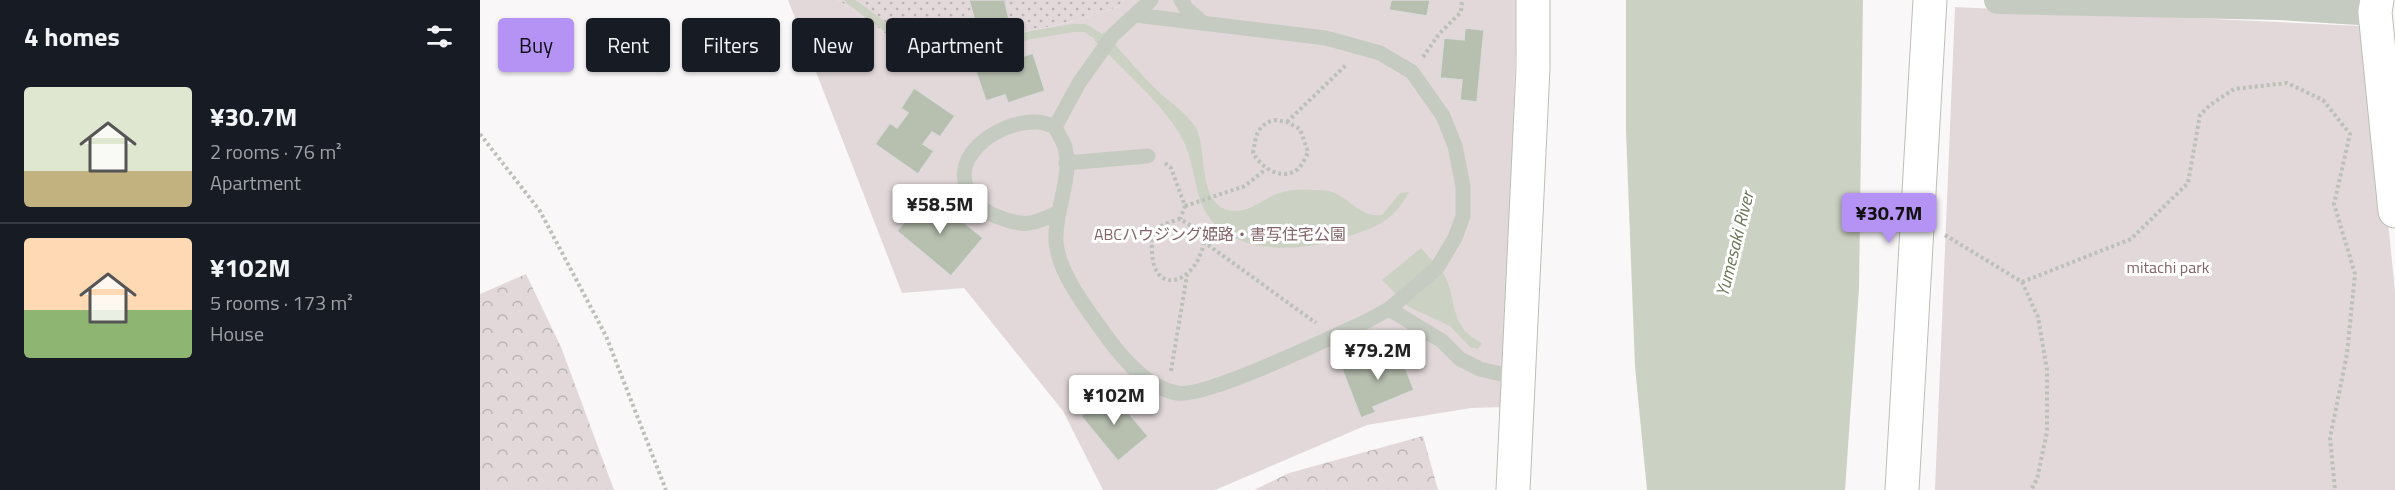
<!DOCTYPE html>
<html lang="en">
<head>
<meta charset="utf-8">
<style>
	body { margin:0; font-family:"Titillium Web","Noto Sans JP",sans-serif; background:#242831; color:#f1f3f6; height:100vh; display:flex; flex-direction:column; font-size:22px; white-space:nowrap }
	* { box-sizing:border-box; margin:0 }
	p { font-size:20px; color:#9ea1a6 }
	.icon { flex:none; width:33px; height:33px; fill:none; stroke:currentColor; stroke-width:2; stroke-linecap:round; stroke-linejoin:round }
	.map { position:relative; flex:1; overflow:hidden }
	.panel { display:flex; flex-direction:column; background:#171b24; width:480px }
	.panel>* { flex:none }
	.banner { position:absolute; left:18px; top:18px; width:570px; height:54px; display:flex; gap:12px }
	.price { position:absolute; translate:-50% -51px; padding:0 14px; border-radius:6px; background:#fff; color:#222; font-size:20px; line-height:39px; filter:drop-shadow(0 2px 3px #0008) }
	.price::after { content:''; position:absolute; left:50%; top:36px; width:18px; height:14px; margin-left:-9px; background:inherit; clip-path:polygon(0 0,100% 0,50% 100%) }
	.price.current { background:#b493f5; color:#111 }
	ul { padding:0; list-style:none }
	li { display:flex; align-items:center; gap:18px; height:150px; padding:0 24px }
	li+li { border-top:2px solid #363941 }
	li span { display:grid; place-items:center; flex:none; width:168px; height:120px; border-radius:6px; color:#555 }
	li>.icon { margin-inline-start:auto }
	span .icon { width:72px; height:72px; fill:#fffc; stroke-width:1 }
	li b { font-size:26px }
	h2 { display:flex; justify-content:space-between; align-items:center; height:72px; padding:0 24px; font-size:26px }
	.chip { padding:0 21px; border-radius:6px; background:#171b24; box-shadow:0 2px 4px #0004; font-size:21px; line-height:54px }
	.chip.current { background:#b493f5; color:#111 }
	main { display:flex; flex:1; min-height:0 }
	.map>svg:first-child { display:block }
	.grass { fill:url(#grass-dots) }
	.forest { fill:url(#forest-crowns) }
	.green { fill:#e2d8da }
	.water { fill:#ccd2c3 }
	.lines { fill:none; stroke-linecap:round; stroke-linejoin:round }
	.stream { stroke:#ccd2c3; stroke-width:8 }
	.building { fill:#b7bfaf; stroke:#dcd9db; stroke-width:1.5 }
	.secondary-casing { stroke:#b9c0b4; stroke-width:35 }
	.path { stroke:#bbc0b8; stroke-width:4; stroke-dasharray:3 3; stroke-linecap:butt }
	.lane { stroke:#c6cbc2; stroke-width:15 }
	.street { stroke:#c6cbc2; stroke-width:28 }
	.secondary { stroke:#fff; stroke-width:33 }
	.labels { text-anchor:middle; stroke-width:6; stroke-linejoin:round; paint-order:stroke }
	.park-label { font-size:16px; fill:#826568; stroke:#fff }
	.water-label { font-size:18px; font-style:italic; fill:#6b7758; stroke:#fff }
</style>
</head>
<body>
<main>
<section class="panel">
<h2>4 homes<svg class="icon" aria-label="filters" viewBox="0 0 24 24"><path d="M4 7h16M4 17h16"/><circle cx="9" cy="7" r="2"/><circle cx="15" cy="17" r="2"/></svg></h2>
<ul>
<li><span style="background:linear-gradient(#dfe7d0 70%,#c2b280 0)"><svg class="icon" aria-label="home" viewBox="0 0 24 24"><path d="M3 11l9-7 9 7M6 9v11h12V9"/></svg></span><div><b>¥30.7M</b><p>2 rooms · 76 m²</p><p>Apartment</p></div></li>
<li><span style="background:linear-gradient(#ffd9b3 60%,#8fb573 0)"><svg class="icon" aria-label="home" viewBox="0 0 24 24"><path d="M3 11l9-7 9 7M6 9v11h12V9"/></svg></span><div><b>¥102M</b><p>5 rooms · 173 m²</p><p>House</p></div></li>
</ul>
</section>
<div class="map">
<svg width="1915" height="490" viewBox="0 0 1915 490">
	<defs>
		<pattern id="grass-dots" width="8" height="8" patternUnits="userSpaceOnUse" patternTransform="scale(1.5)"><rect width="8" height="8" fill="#e2d8da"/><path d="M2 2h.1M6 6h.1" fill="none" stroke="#bbb4b4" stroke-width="1.8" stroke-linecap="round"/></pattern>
		<pattern id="forest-crowns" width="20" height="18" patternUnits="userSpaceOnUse" patternTransform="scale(1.5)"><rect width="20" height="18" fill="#e2d8da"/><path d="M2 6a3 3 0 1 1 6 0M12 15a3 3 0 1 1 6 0" fill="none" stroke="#bbb4b4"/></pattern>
	</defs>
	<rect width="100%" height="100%" fill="#faf7f9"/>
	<polygon class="grass" points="358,0 644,0 638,7 594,21 536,34 475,62 441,59"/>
	<g class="forest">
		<polygon points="46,274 81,347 134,490 0,490 0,294"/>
		<polygon points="943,436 958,490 774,490 809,473"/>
	</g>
	<g class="green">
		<polygon points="308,0 358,0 441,59 475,62 536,34 594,21 638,7 644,0 1037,0 1025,407 991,408 887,425 735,490 623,490 583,411 484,288 422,293"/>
		<polygon points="1475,7 1880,26 1907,212 1915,291 1915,490 1455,490"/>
	</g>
	<g class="water">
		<polygon points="1146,0 1383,0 1379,289 1365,490 1167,490 1155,367 1146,131"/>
		<path d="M624,32C642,52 660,74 680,93C691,103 709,115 716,128C728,150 717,202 748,210C768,215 782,199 799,193C810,189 824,189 835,190C840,190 845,190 849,191C869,196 879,218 902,215L920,193L929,192C911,226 890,229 856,240C811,254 739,254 720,200C714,180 712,157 702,138C685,106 640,67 614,40Z"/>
		<path d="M941,248C948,257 961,268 966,278C977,304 970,327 1002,343L998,349L990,347L970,326L929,307L902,280Z"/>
	</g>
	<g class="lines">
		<polyline class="stream" points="369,0 446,57 483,54 551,35 593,28 605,28 618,36"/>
	</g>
	<g class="building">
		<polygon points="489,0 531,0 525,2 531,27 499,36"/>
		<polygon points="908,0 950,0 947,16 909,10 911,0"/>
		<polygon points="985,28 1004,30 997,102 980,100 982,80 960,78 964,38 984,40"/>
		<polygon points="553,53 565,91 528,103 525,95 506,101 496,72"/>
		<polygon points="434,88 475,116 460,137 452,132 443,144 454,151 438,174 395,144 410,123 417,128 428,113 421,108"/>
		<polygon points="448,193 503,238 471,276 417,231"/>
		<polygon points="917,347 934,390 893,407 896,412 881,418 862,369"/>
		<polygon points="630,391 668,436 638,461 601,416"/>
	</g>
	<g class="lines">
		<g class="secondary-casing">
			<g id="secondary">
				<polyline points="1897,0 1895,12 1915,211"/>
				<polyline points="1033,490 1053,68 1053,0"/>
				<polyline points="1422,490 1450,0"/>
			</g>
		</g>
		<g class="path">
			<polyline points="943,57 959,34 981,12 982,0"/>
			<path d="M794,120L807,122L820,129L828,152C826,157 822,165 818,169C801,182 781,167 773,153C776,136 776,126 794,120Z"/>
			<polyline points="807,122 867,64"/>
			<polyline points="0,134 60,211 126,336 186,490"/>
			<polyline points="685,163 691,168 705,206 700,219"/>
			<polyline points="705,206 765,186 786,169"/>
			<polyline points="1465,235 1542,282 1558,317 1567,370 1567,432 1557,479 1551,490"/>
			<path d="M724,242C716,285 672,297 672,250C671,243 673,234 679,228C683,224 694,221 700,219L718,230L724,242L836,323"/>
			<polyline points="1542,282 1651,239 1708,183 1720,115 1730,105 1754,89 1807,83 1843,100 1870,134 1854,204 1875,274 1867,354 1850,438 1855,490"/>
			<polyline points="691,371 707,275"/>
		</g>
		<g class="lane">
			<polyline points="701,0 706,8 723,23"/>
			<path d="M655,15L846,38L900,53L932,72L963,116L975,146L983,186V216L975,238L957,268L909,309L887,321C854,336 725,399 697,393C664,387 637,352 619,326C603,304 578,270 576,242C574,210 593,179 585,147C583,141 578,133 575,127L599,83L633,35L671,0"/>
			<path d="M575,127C570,125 563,122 557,122C518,120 459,161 496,202C503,209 507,213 518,217C526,220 540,225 549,223C559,222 570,216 579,212"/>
			<polyline points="586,163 668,156"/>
			<polyline points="909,309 962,341 980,359 1000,369 1038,378"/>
		</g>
		<polyline class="street" points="1518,0 1799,6 1895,12"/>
		<use href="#secondary" class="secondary"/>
	</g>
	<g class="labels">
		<g class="park-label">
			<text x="740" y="240">ABCハウジング姫路・書写住宅公園</text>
			<text x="1688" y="273">mitachi park</text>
		</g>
		<g class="water-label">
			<text transform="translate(1255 244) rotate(-76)" y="6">Yumesaki River</text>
		</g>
	</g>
</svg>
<b class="price" style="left:460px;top:235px">¥58.5M</b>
<b class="price current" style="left:1409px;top:244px">¥30.7M</b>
<b class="price" style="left:898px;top:381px">¥79.2M</b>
<b class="price" style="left:634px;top:426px">¥102M</b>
<div class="banner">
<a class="chip current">Buy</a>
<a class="chip">Rent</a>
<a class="chip">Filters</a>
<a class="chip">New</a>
<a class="chip">Apartment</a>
</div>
</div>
</main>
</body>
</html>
